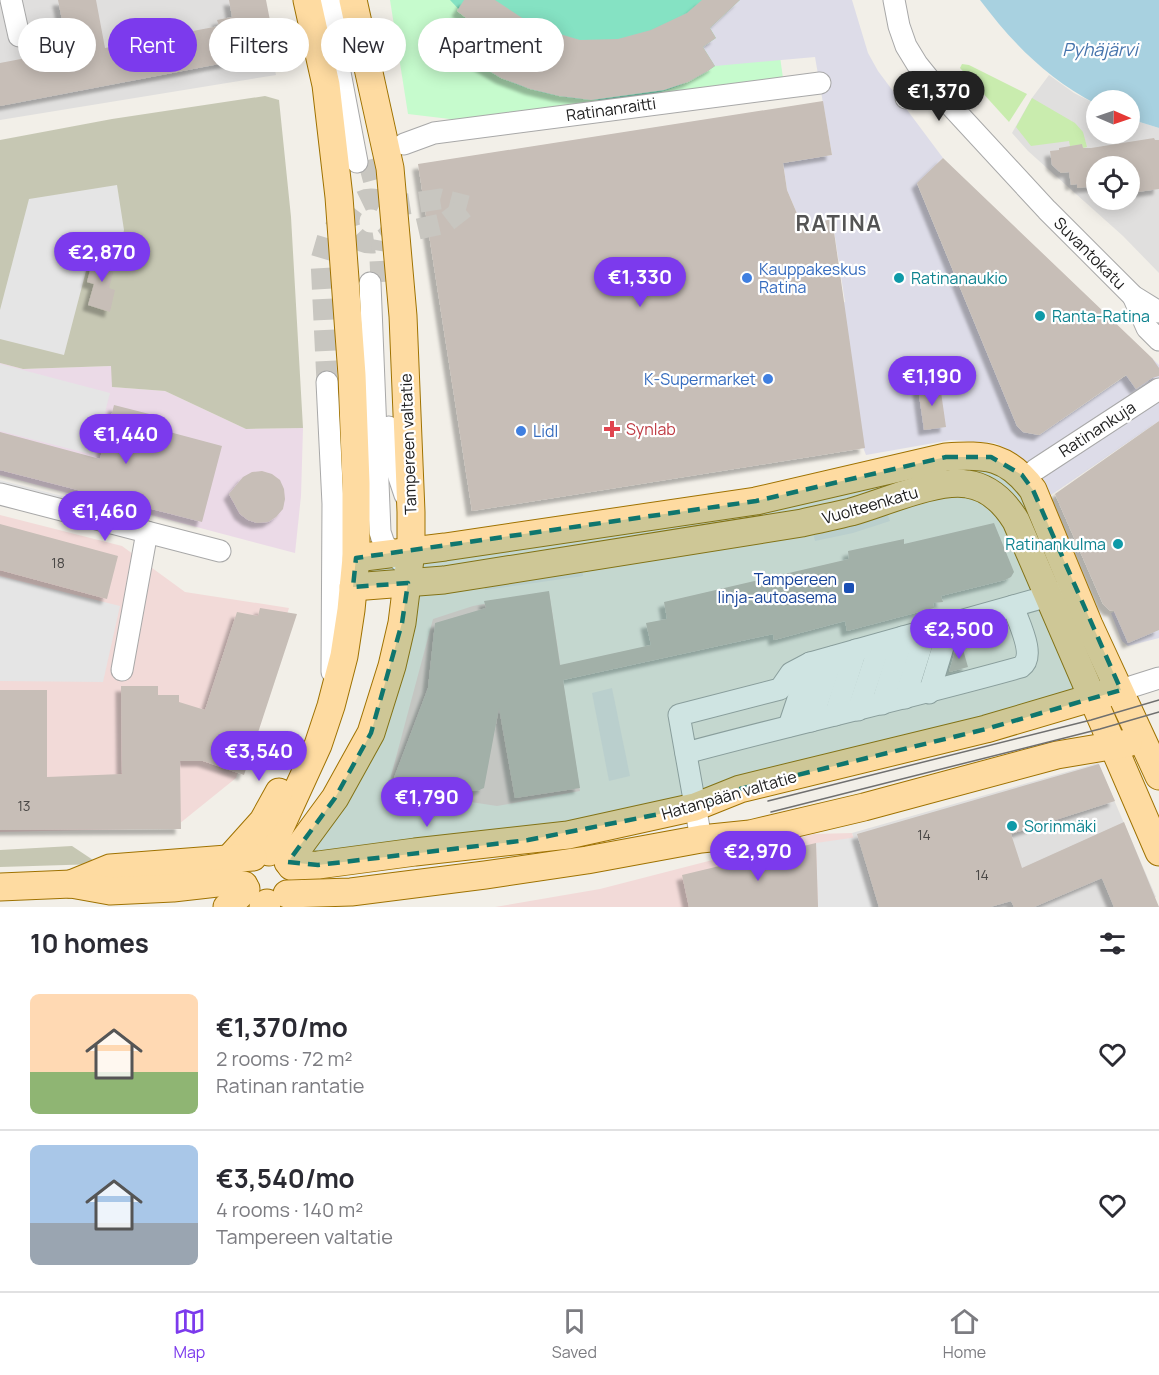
<!DOCTYPE html>
<html lang="en">
<head>
<meta charset="utf-8">
<style>
	body { margin:0; font-family:Manrope,sans-serif; background:#f7f7f7; color:#2b2b33; height:100vh; display:flex; flex-direction:column; font-size:22px; white-space:nowrap }
	* { box-sizing:border-box; margin:0 }
	p { font-size:20px; color:#7c7c81 }
	.icon { flex:none; width:33px; height:33px; fill:none; stroke:currentColor; stroke-width:2; stroke-linecap:round; stroke-linejoin:round }
	.map { position:relative; height:907px; overflow:hidden }
	.panel { display:flex; flex-direction:column; background:#fff; flex:1 }
	.panel>* { flex:none }
	.guide { position:absolute; left:18px; top:18px; width:600px; height:54px; display:flex; gap:12px }
	.needle { width:39px; rotate:92deg }
	.tools { position:absolute; left:1086px; top:90px; display:grid; gap:12px }
	.tools a { display:grid; place-items:center; width:54px; height:54px; border-radius:50%; background:#fff; box-shadow:0 3px 15px #0003; font-size:30px }
	.price { position:absolute; translate:-50% -51px; padding:0 14px; border-radius:21px; background:#7c3aed; color:#fff; font-size:20px; line-height:39px; filter:drop-shadow(0 2px 3px #0008) }
	.price::after { content:''; position:absolute; left:50%; top:36px; width:18px; height:14px; margin-left:-9px; background:inherit; clip-path:polygon(0 0,100% 0,50% 100%) }
	.price.active { background:#222; color:#fff }
	ul { padding:0; list-style:none }
	li { display:flex; align-items:center; gap:18px; height:150px; padding:0 30px }
	li+li { border-top:2px solid #e1e1e2 }
	li span { display:grid; place-items:center; flex:none; width:168px; height:120px; border-radius:9px; color:#555 }
	li>.icon { margin-inline-start:auto }
	span .icon { width:72px; height:72px; fill:#fffc; stroke-width:1 }
	li b { font-size:26px }
	h2 { display:flex; justify-content:space-between; align-items:center; height:72px; padding:0 30px; font-size:26px }
	.chip { padding:0 21px; border-radius:27px; background:#fff; box-shadow:0 3px 15px #0003; font-size:21px; line-height:54px }
	.chip.active { background:#7c3aed; color:#fff }
	.dock { display:flex; justify-content:space-around; align-items:center; height:84px; border-top:2px solid #e1e1e2; background:#fff; font-size:16px; color:#7c7c81 }
	.dock a { display:grid; justify-items:center; gap:3px }
	.dock .active { color:#7c3aed }
	.map>svg:first-child { display:block }
	.residential { fill:#e0dfde; fill-rule:evenodd }
	.commercial { fill:#f2dad8 }
	.industrial { fill:#ebdae7 }
	.construction { fill:#c6c7b3 }
	.grass { fill:#c9ecae }
	.park { fill:#c6fbcd }
	.pitch { fill:#85e2c3 }
	.parking { fill:#e5e5e5 }
	.plaza { fill:#dddce8; fill-rule:evenodd }
	.water { fill:#a8d1e0 }
	.building { fill:#c7beb7; filter:url(#shadow) }
	.lines { fill:none; stroke-linecap:round; stroke-linejoin:round }
	.minor-tunnel { stroke:#c8c6c0; stroke-width:21; stroke-dasharray:21 10; stroke-linecap:butt }
	.minor-casing { stroke:#a8a8a8; stroke-width:23 }
	.major-casing { stroke:#9f7200; stroke-width:29 }
	.minor { stroke:#fff; stroke-width:21 }
	.major { stroke:#fedba1; stroke-width:27 }
	.tram { stroke:#6f6f6f; stroke-width:1.5 }
	.marked { fill:#0f766e; fill-opacity:0.2; stroke:#0f766e; stroke-width:4.5; stroke-dasharray:12 8; stroke-linejoin:round }
	.shop-dot { fill:#3f7fe0; stroke:#fff; stroke-width:2 }
	.culture-dot { fill:#0f9aa8; stroke:#fff; stroke-width:2 }
	.health-dot { fill:#e0444e; stroke:#fff; stroke-width:2 }
	.transit-dot { fill:#1a4fb4; stroke:#fff; stroke-width:2 }
	.labels { text-anchor:middle; stroke-width:4.5; stroke-linejoin:round; paint-order:stroke }
	.number-label { font-size:14px; fill:#4a4846 }
	.street-label { font-size:16px; fill:#212121; stroke:#fff }
	.shop-label { font-size:16px; fill:#366cbe; stroke:#fff; text-anchor:start }
	.culture-label { font-size:16px; fill:#0d838f; stroke:#fff; text-anchor:start }
	.health-label { font-size:16px; fill:#be3a42; stroke:#fff; text-anchor:start }
	.transit-label { font-size:16px; fill:#164399; stroke:#fff; text-anchor:end }
	.water-label { font-size:18px; font-style:italic; fill:#4775ad; stroke:#fff }
	.district-label { font-size:22px; font-weight:bold; letter-spacing:1.5px; fill:#545454; stroke:#fff }
</style>
</head>
<body>
<div class="map">
<svg width="1159" height="907" viewBox="0 0 1159 907">
	<defs>
		<filter id="shadow"><feDropShadow dx="-5.5" dy="5.5" stdDeviation="1.5" flood-color="#0004"/></filter>
	</defs>
	<rect width="100%" height="100%" fill="#f2efe8"/>
	<g class="residential">
		<polygon points="0,0 262,0 276,75 0,120"/>
		<path d="M1049,75L1074,93L1096,104V134H1130V119L1159,128V273L1123,236L1028,151L1012,133L1032,98ZM1096,166H1130V200H1096Z"/>
		<polygon points="1098,763 1156,897 1132,907 874,907 852,833"/>
	</g>
	<g class="commercial">
		<polygon points="0,515 122,546 185,592 289,608 236,778 174,828 0,832"/>
		<polygon points="549,592 580,791 497,806 398,791 393,785 391,776 433,619 473,606"/>
		<polygon points="852,833 874,907 495,907 600,889 814,834"/>
	</g>
	<polygon class="industrial" points="0,363 23,369 112,366 112,387 165,391 246,429 303,428 301,496 295,553 0,475"/>
	<g class="construction">
		<polygon points="265,96 279,100 291,217 303,428 246,429 165,391 112,387 111,366 23,369 0,363 0,140 112,119"/>
		<polygon points="72,846 99,864 0,867 0,850"/>
	</g>
	<g class="grass">
		<polygon points="962,64 969,65 1027,94 1009,122 960,68"/>
		<polygon points="1032,98 1075,123 1083,132 1087,147 1083,148 1082,145 1070,146 1069,141 1031,146 1016,127"/>
	</g>
	<polygon class="park" points="390,0 772,0 783,78 475,122 408,114"/>
	<path class="pitch" d="M450,0H740L710,28L716,38L703,47L715,66C657,107 576,109 511,82C498,77 486,69 474,62L491,37L467,18Z"/>
	<g class="parking">
		<polygon points="117,185 124,230 118,258 91,252 64,355 0,339 0,310 29,199"/>
		<polygon points="0,364 110,393 94,455 0,431"/>
		<polygon points="0,480 117,510 112,523 0,494"/>
		<polygon points="887,513 890,521 853,533 815,541 813,533"/>
		<polygon points="582,567 583,576 485,590 484,582"/>
		<polygon points="0,576 120,606 103,682 0,681"/>
		<polygon points="612,688 630,776 609,781 592,693"/>
		<polygon points="858,837 876,907 818,907 816,843"/>
	</g>
	<g class="plaza">
		<path d="M740,0H852L868,53L878,71L943,158L917,184L1017,426L1023,432L1039,435L1152,358L1159,365V421L1051,495L1035,470L1016,454L995,443L951,440L866,455L822,342L834,304L845,302L832,218L804,230L787,190L783,163L832,155L815,57L715,66L703,47L716,38L710,28ZM939,385L945,427L918,388Z"/>
		<polygon points="1159,594 1159,638 1128,646 1122,641 1111,613"/>
	</g>
	<path class="water" d="M980,0H1159V128L1130,119V100H1096V104C1047,78 1014,45 980,0Z"/>
	<g class="building">
		<polygon points="58,0 96,0 105,48 219,26 217,20 232,17 229,0 266,0 273,36 241,42 245,59 0,106 0,63 68,50"/>
		<polygon points="464,0 495,0 536,27 580,40 618,39 651,30 687,13 702,0 740,0 710,28 716,38 703,47 715,66 708,71 688,82 664,90 591,100 559,96 530,89 501,78 474,62 491,37 457,11"/>
		<polygon points="823,101 832,155 783,163 787,190 804,230 832,218 865,448 472,511 418,164"/>
		<polygon points="1154,138 1155,140 1159,140 1159,189 1130,193 1130,166 1096,166 1096,186 1077,188 1077,184 1071,185 1069,172 1061,173 1052,165 1050,151 1059,150 1059,148 1082,144 1083,148 1091,148"/>
		<polygon points="943,158 1152,358 1159,368 1159,376 1152,378 1136,389 1126,375 1039,435 1023,432 1017,426 917,183"/>
		<polygon points="94,255 116,262 109,288 115,290 110,312 88,305 94,284 87,282"/>
		<polygon points="940,385 946,427 924,430 918,388"/>
		<polygon points="114,405 165,418 162,430 222,446 202,522 0,470 0,432 100,459"/>
		<polygon points="1159,421 1159,630 1128,643 1114,611 1109,610 1103,604 1055,494"/>
		<polygon points="262,471 272,474 280,480 284,489 285,499 283,509 276,517 268,522 257,523 248,520 240,514 229,494 243,477 252,472"/>
		<polygon points="994,523 1012,567 1014,572 1011,577 1005,580 941,596 943,602 933,603 934,608 847,631 845,621 774,640 773,634 563,680 580,788 515,798 499,708 484,788 477,791 394,778 428,688 435,623 486,608 484,601 549,591 560,665 651,645 646,623 667,619 664,602 849,559 848,551 904,539 904,544"/>
		<polygon points="0,524 118,556 107,599 0,570"/>
		<polygon points="260,608 297,614 244,775 203,761 180,761 181,829 0,830 0,690 47,690 47,777 122,774 121,686 158,686 158,695 179,695 179,702 205,710 237,612 258,616"/>
		<polygon points="962,646 968,667 949,672 956,648"/>
		<polygon points="1099,764 1115,801 1011,834 1022,868 1124,822 1159,907 1114,907 1102,878 1034,907 1014,907 1011,901 990,907 879,907 857,834"/>
		<polygon points="816,843 818,907 689,907 682,875"/>
	</g>
	<g class="lines">
		<g class="minor-tunnel">
			<polyline points="368,160 375,186 383,202"/>
			<circle cx="371" cy="221" r="22"/>
			<polyline points="389,207 440,199 467,206"/>
			<polyline points="388,236 445,223 467,206"/>
			<polyline points="381,282 380,259 383,241"/>
			<polyline points="327,382 321,260 328,236 347,214"/>
		</g>
		<g class="minor-casing">
			<g id="minor">
				<polyline points="11,0 19,36"/>
				<polyline points="320,0 334,41 357,162"/>
				<polyline points="337,0 342,33"/>
				<polyline points="894,0 899,26 906,46 917,64 950,105 1047,210 1133,296 1159,312"/>
				<polyline points="906,98 927,78"/>
				<polyline points="404,144 434,133 820,83"/>
				<polyline points="370,283 380,532 384,544 402,562"/>
				<polyline points="1133,296 1147,328 1159,340"/>
				<polyline points="327,382 333,504 332,672"/>
				<polyline points="389,427 391,453 405,495"/>
				<polyline points="1035,470 1159,389"/>
				<polyline points="0,494 220,551"/>
				<polyline points="122,670 147,532"/>
				<polyline points="1121,690 1159,678"/>
				<polyline points="929,693 950,624"/>
				<polyline points="905,698 926,631"/>
				<polyline points="882,704 903,637"/>
				<polyline points="858,710 880,644"/>
				<polyline points="835,715 856,650"/>
				<polyline points="811,721 833,657"/>
				<polyline points="789,726 810,663"/>
				<path d="M686,753C797,723 910,698 1021,667C1037,656 1018,622 1013,606"/>
				<polyline points="701,839 679,715 780,689 791,673 810,663 1063,592"/>
			</g>
		</g>
		<g class="major-casing">
			<g id="major">
				<path d="M356,558L445,547L756,501L946,457C986,454 1008,456 1033,490L1089,625L1159,776"/>
				<path d="M353,587L444,580L802,523C818,519 835,516 851,512C883,503 936,479 967,484C989,487 1005,503 1016,521L1159,852"/>
				<polyline points="269,852 318,745 331,706 344,656 351,610 356,558 356,483 352,375 339,197 326,85 307,0"/>
				<polyline points="228,860 263,821 279,792"/>
				<polyline points="288,862 335,798 371,733 392,666 402,623 411,551 411,512 403,316 390,168 353,0"/>
				<polyline points="291,866 318,865 415,852 568,835 695,807 740,789 986,729 1111,692"/>
				<polyline points="71,884 110,868 253,857"/>
				<polyline points="0,887 71,884 110,891 173,888 226,882 244,885"/>
				<polyline points="287,894 351,892 485,875 587,860 701,839 750,834 864,807 1057,755 1128,743"/>
				<polyline points="227,907 246,889"/>
				<polyline points="263,907 267,903"/>
			</g>
		</g>
		<use href="#minor" class="minor"/>
		<use href="#major" class="major"/>
		<g class="tram">
			<polyline points="768,801 1091,720 1159,700"/>
			<polyline points="771,812 1100,729 1159,712"/>
		</g>
	</g>
	<path class="marked" d="M946,457H991L1022,475L1033,490L1121,690L986,729L740,789L695,807L528,840L318,865L288,862L335,798L371,733L402,623L408,583L353,587L356,558L756,501Z"/>
	<g class="shop-dot">
		<circle cx="747" cy="278" r="6"/>
		<circle cx="768" cy="379" r="6"/>
		<circle cx="521" cy="431" r="6"/>
	</g>
	<g class="culture-dot">
		<circle cx="899" cy="278" r="6"/>
		<circle cx="1040" cy="316" r="6"/>
		<circle cx="1118" cy="544" r="6"/>
		<circle cx="1012" cy="826" r="6"/>
	</g>
	<path class="health-dot" d="M609 420h6v6h6v6h-6v6h-6v-6h-6v-6h6z"/>
	<rect class="transit-dot" x="843" y="582" width="12" height="12" rx="3"/>
	<g class="labels">
		<g class="number-label">
			<text x="58" y="568">18</text>
			<text x="24" y="811">13</text>
			<text x="924" y="840">14</text>
			<text x="982" y="880">14</text>
		</g>
		<g class="street-label">
			<text transform="translate(611 109) rotate(-8)" y="6">Ratinanraitti</text>
			<text transform="translate(1090 253) rotate(45)" y="6">Suvantokatu</text>
			<text transform="translate(1097 429) rotate(-33)" y="6">Ratinankuja</text>
			<text transform="translate(408 444) rotate(-92)" y="6">Tampereen valtatie</text>
			<text transform="translate(870 505) rotate(-16)" y="6">Vuolteenkatu</text>
			<text transform="translate(729 795) rotate(-16)" y="6">Hatanpään valtatie</text>
		</g>
		<g class="shop-label">
			<text x="759" y="275">Kauppakeskus<tspan x="759" dy="18">Ratina</tspan></text>
			<text x="756" y="385" text-anchor="end">K-Supermarket</text>
			<text x="533" y="437">Lidl</text>
		</g>
		<g class="culture-label">
			<text x="911" y="284">Ratinanaukio</text>
			<text x="1052" y="322">Ranta-Ratina</text>
			<text x="1106" y="550" text-anchor="end">Ratinankulma</text>
			<text x="1024" y="832">Sorinmäki</text>
		</g>
		<g class="health-label">
			<text x="626" y="435">Synlab</text>
		</g>
		<g class="transit-label">
			<text x="837" y="585">Tampereen<tspan x="837" dy="18">linja-autoasema</tspan></text>
		</g>
		<g class="water-label">
			<text x="1100" y="56">Pyhäjärvi</text>
		</g>
		<g class="district-label">
			<text x="839" y="231">RATINA</text>
		</g>
	</g>
</svg>
<div class="tools">
<a><svg class="needle" viewBox="-14 -14 28 28"><path d="M0-13l5 13h-10z" fill="#e53935"/><path d="M0 13l5-13h-10z" fill="#7c7c81"/></svg></a>
<a><svg class="icon" aria-label="locate" viewBox="0 0 24 24"><circle cx="12" cy="12" r="6"/><path d="M12 2v4M12 18v4M2 12h4M18 12h4"/></svg></a>
</div>
<b class="price active" style="left:939px;top:122px">€1,370</b>
<b class="price" style="left:102px;top:283px">€2,870</b>
<b class="price" style="left:640px;top:308px">€1,330</b>
<b class="price" style="left:932px;top:407px">€1,190</b>
<b class="price" style="left:126px;top:465px">€1,440</b>
<b class="price" style="left:105px;top:542px">€1,460</b>
<b class="price" style="left:959px;top:660px">€2,500</b>
<b class="price" style="left:259px;top:782px">€3,540</b>
<b class="price" style="left:427px;top:828px">€1,790</b>
<b class="price" style="left:758px;top:882px">€2,970</b>
<div class="guide">
<a class="chip">Buy</a>
<a class="chip active">Rent</a>
<a class="chip">Filters</a>
<a class="chip">New</a>
<a class="chip">Apartment</a>
</div>
</div>
<section class="panel">
<h2>10 homes<svg class="icon" aria-label="filters" viewBox="0 0 24 24"><path d="M4 7h16M4 17h16"/><circle cx="9" cy="7" r="2"/><circle cx="15" cy="17" r="2"/></svg></h2>
<ul>
<li><span style="background:linear-gradient(#ffd9b3 65%,#8fb573 0)"><svg class="icon" aria-label="home" viewBox="0 0 24 24"><path d="M3 11l9-7 9 7M6 9v11h12V9"/></svg></span><div><b>€1,370/mo</b><p>2 rooms · 72 m²</p><p>Ratinan rantatie</p></div><svg class="icon" aria-label="heart" viewBox="0 0 24 24"><path d="M12 20l-8-8c-3-5 5-10 8-4 3-6 11-1 8 4z"/></svg></li>
<li><span style="background:linear-gradient(#a9c7e8 65%,#9aa5b1 0)"><svg class="icon" aria-label="home" viewBox="0 0 24 24"><path d="M3 11l9-7 9 7M6 9v11h12V9"/></svg></span><div><b>€3,540/mo</b><p>4 rooms · 140 m²</p><p>Tampereen valtatie</p></div><svg class="icon" aria-label="heart" viewBox="0 0 24 24"><path d="M12 20l-8-8c-3-5 5-10 8-4 3-6 11-1 8 4z"/></svg></li>
</ul>
</section>
<nav class="dock">
<a class="active"><svg class="icon" aria-label="map" viewBox="0 0 24 24"><path d="M3 6l6-2 6 2 6-2v14l-6 2-6-2-6 2zM9 4v14M15 6v14"/></svg>Map</a>
<a><svg class="icon" aria-label="saved" viewBox="0 0 24 24"><path d="M7 4h10v16l-5-4-5 4z"/></svg>Saved</a>
<a><svg class="icon" aria-label="home" viewBox="0 0 24 24"><path d="M3 11l9-7 9 7M6 9v11h12V9"/></svg>Home</a>
</nav>
</body>
</html>
